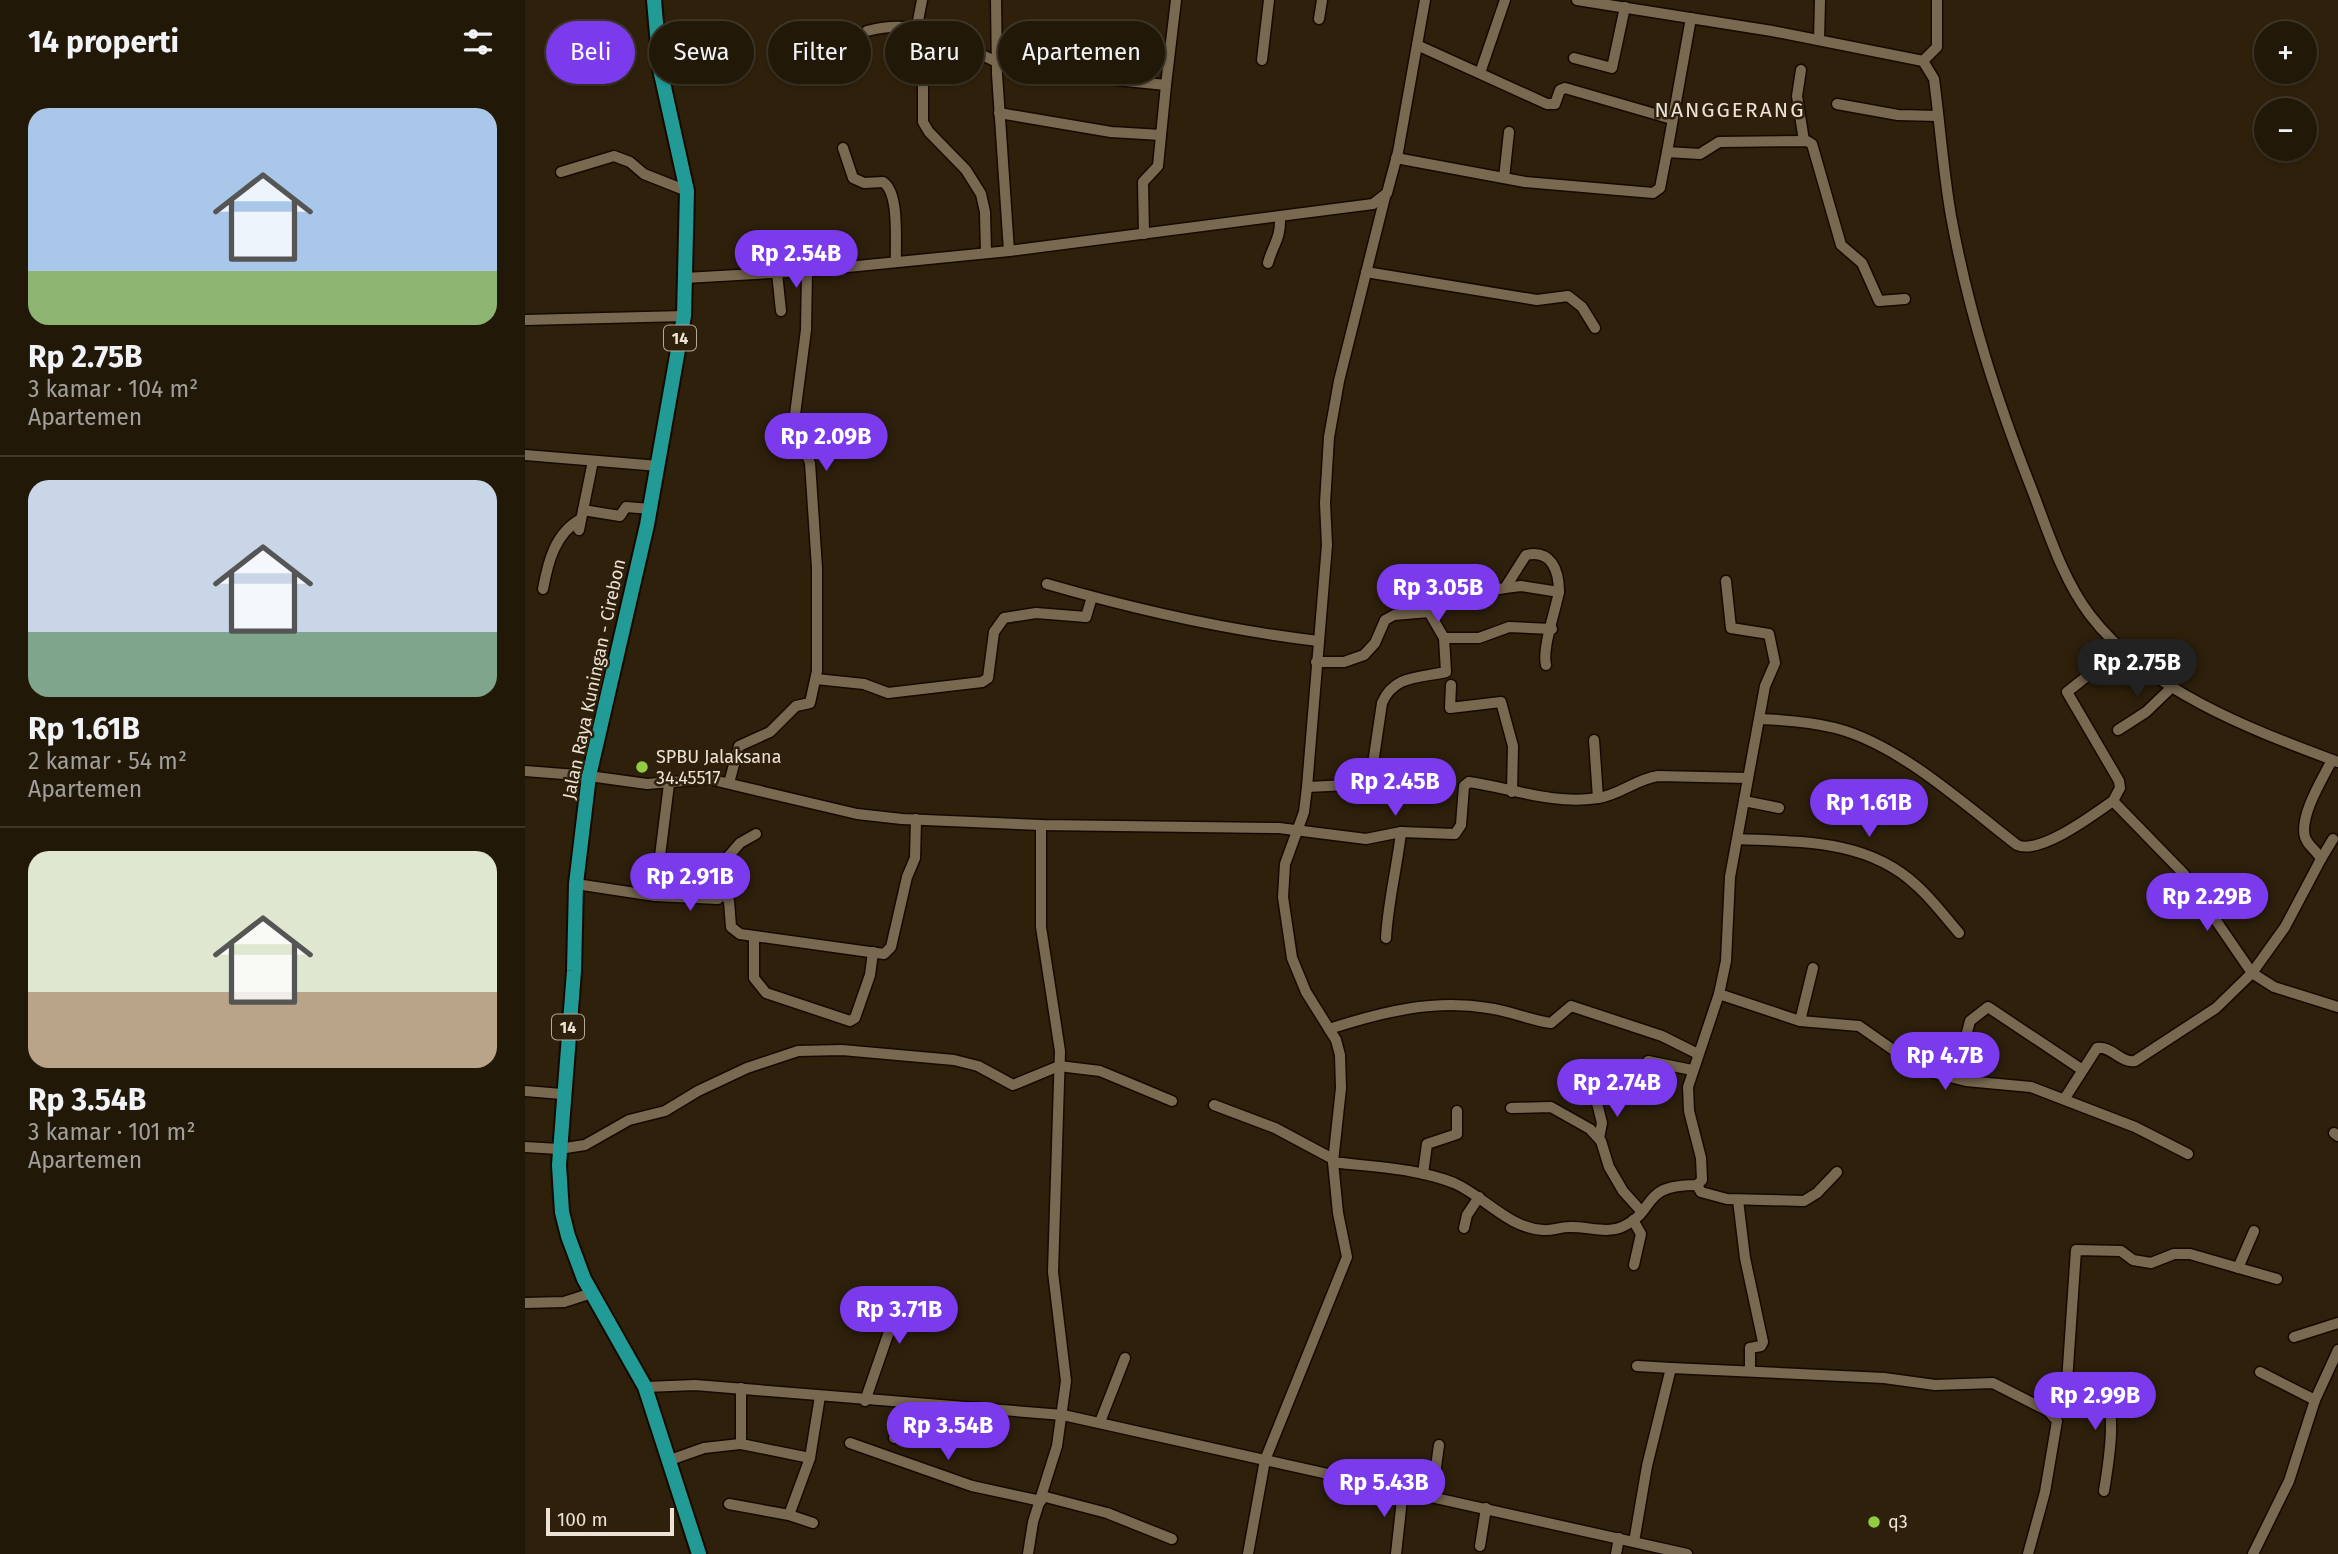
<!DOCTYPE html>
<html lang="id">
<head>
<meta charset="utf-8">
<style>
	body { margin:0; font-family:"Fira Sans",sans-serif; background:#2e2516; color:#f1f3f6; height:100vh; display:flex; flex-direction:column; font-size:26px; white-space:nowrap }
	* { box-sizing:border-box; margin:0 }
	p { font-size:23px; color:#a2a09c }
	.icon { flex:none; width:38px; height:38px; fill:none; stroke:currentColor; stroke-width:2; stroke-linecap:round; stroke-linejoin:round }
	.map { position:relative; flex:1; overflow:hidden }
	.panel { display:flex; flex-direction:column; background:#221808; width:525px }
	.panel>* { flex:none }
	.top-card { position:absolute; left:21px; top:21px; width:665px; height:63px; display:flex; gap:14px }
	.buttons { position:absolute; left:1729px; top:21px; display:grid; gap:14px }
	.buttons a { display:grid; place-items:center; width:63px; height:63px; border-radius:50%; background:#221808; box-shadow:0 2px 5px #0004,0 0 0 2px #3f3729; font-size:35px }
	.scale { position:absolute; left:21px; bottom:18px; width:128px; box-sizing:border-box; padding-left:7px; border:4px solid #ece3d6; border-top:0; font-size:19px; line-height:24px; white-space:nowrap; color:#ece3d6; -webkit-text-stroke:5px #2e200b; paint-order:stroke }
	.price { position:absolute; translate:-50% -60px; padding:0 16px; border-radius:24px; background:#7c3aed; color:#fff; font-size:23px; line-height:46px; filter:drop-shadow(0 2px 4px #0008) }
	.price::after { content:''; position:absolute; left:50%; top:42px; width:21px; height:16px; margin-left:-10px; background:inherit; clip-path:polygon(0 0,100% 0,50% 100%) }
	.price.current { background:#222; color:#fff }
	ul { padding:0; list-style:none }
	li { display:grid; align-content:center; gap:14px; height:371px; padding:0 28px }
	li+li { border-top:2px solid #3f3729 }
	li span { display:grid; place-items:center; height:217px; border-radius:21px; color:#555 }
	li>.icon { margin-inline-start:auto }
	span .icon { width:126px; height:126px; fill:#fffc; stroke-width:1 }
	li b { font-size:30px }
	h2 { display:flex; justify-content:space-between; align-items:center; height:84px; padding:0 28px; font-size:30px }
	.chip { padding:0 24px; border-radius:32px; background:#221808; box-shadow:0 2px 5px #0004,0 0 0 2px #3f3729; font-size:24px; line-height:63px }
	.chip.current { background:#7c3aed; color:#fff }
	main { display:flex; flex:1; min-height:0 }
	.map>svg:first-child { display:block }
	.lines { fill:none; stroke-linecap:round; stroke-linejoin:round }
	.minor-casing { stroke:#160900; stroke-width:13 }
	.highway-casing { stroke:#160900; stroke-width:18 }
	.minor { stroke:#796951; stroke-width:10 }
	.highway { stroke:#229a95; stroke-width:14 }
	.poi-dot { fill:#90cd41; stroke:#2e200b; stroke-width:2.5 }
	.labels { text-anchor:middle; stroke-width:5; stroke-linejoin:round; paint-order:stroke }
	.shield { fill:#2e200b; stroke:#b3a899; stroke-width:2 }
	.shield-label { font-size:16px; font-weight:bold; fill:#ece3d6 }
	.street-label { font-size:18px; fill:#ece3d6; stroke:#2e200b }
	.poi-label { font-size:18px; fill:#ece3d6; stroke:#2e200b; text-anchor:start }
	.quarter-label { font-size:21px; letter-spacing:2px; fill:#ece3d6; stroke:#2e200b }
</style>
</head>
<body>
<main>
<section class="panel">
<h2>14 properti<svg class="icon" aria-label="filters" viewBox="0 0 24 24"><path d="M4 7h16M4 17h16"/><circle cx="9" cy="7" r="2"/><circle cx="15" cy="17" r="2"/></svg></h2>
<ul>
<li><span style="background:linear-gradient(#a9c7e8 75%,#8fb573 0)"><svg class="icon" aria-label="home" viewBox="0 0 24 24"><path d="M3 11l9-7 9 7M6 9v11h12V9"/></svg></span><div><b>Rp 2.75B</b><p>3 kamar · 104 m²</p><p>Apartemen</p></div></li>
<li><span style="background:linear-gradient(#c9d6e8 70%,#7fa58c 0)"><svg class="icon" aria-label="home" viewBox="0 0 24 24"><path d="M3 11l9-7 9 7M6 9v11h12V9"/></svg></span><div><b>Rp 1.61B</b><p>2 kamar · 54 m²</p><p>Apartemen</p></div></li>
<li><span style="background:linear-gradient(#dfe7d0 65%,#b9a48a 0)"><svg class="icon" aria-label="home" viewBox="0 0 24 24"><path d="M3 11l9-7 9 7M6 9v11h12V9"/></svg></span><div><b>Rp 3.54B</b><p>3 kamar · 101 m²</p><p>Apartemen</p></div></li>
</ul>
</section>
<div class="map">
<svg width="1813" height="1554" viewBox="0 0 1813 1554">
	<rect width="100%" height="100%" fill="#2e200b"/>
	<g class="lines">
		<g class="minor-casing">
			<g id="minor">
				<polyline points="397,0 392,26 398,57 398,122 404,132 441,170 456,194 460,212 461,253"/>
				<polyline points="471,0 472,74 484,251"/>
				<path d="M1052,0L1247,31L1398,61L1409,79C1415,124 1418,170 1426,216C1444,315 1472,401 1509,495C1524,535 1539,581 1565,615C1624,692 1725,729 1813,762"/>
				<polyline points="794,19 797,0"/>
				<path d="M342,31C396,17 424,40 472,62"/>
				<polyline points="1294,40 1295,0"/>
				<polyline points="892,45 1022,104 1030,104 1035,90 1040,88 1147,119"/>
				<polyline points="1049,58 1087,68 1100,7"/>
				<polyline points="737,60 744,0"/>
				<polyline points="1398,61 1412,47 1412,0"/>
				<polyline points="1276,70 1272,96 1279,141"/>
				<polyline points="955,73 980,0"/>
				<polyline points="581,79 641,85 651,0"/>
				<polyline points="1312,104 1373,115 1413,116"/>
				<polyline points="474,113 586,132 636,135"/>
				<path d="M318,148L328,178L339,183L358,182C375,193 370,242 371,261"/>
				<polyline points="1142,152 1166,18"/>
				<polyline points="871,158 1000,182 1128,193 1135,188 1142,152 1175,154 1194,142 1282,141 1287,144 1316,245 1337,263 1354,301 1380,299"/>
				<polyline points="36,172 89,156 105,162 119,174 162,191"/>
				<polyline points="979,178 984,132"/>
				<polyline points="619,234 618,182 633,166 641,85"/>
				<path d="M743,263C748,244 756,239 755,217"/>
				<polyline points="841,272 1012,300 1043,296 1057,307 1070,328"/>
				<polyline points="252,273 256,311"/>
				<polyline points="160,278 282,271 484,251 848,204 862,193 873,152 900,0"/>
				<polyline points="0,320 159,316"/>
				<polyline points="0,455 134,466"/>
				<polyline points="58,510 95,516 101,507 126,509"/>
				<polyline points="54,530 68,461"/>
				<path d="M522,584C612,610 700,630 793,641"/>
				<path d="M980,588L996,586L1034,592C1030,612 1017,648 1021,665"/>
				<path d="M18,589C23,562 30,533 56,519"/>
				<polyline points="919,638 954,638 984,627 1027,629"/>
				<path d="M791,662H819L839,655L850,643L860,620L869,615L904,612L934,596L980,588L1001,555C1026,549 1034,570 1034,592"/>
				<polyline points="291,679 339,684 363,693 457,682 463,678 469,632 479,618 511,613 561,617 567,597"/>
				<polyline points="926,685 925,708 976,702 988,746 987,792"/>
				<path d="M1235,719C1260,720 1286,722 1310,728C1374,744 1440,805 1492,845C1515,855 1568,815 1588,801L1595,788L1594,781L1542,692L1566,673L1603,652"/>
				<polyline points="1593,730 1621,712 1647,687"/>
				<polyline points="1069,740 1073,798"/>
				<path d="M0,771L64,776L122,784L184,779L332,814L377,819L516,825L754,828L841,839L876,832L930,834L936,825L939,786L944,782C987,788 1027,805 1073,798C1095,795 1111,779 1133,776L1223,778"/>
				<polyline points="204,783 214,746 245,732 271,706 285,703 292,671 292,568 285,463 269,422 281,330 282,271"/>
				<path d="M782,787L845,784L857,703C869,675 894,678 921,672L919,638L904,612"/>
				<polyline points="1219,801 1254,808"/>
				<polyline points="1588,801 1659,874 1727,973 1749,987 1813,1007"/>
				<path d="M1213,839C1275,842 1342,839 1391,885C1407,899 1420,917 1434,933"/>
				<polyline points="1796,859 1808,839"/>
				<polyline points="51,884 130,896 193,899 202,885 202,858 215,843 231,834"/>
				<polyline points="199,894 204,901 206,927 215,934 359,954 366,947 382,877 390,858 391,819"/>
				<polyline points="130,896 144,784"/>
				<polyline points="229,937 229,978 241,993 325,1021 330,1018 345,975 348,952"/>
				<path d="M861,938C863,902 872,868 876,832"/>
				<polyline points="1194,994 1275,1021 1334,1026 1397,1070 1441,1081 1506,1087 1610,1127 1663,1154"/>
				<polyline points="1275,1021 1288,968"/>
				<path d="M804,1029C857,1012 908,999 963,1008C985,1011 1005,1020 1026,1023L1046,1006L1137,1036L1173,1054"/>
				<polyline points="1430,1078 1445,1021 1463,1007 1556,1069"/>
				<polyline points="0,1091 37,1094"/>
				<path d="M1540,1098L1572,1048C1587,1046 1595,1063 1610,1061L1691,1008L1727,973L1760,927L1796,859C1792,851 1782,845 1780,837C1774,816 1798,778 1807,760"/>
				<polyline points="689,1105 750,1128 808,1159"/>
				<polyline points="986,1108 1026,1107 1065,1129 1076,1141 1084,1167 1098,1191 1116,1211"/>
				<polyline points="1809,1133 1813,1136"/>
				<polyline points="1074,1138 1077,1123 1069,1091 1075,1081 1113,1078 1123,1061 1167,1070"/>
				<polyline points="0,1147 34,1149 60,1145 104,1120 140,1111 173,1091 222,1068 273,1051 317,1050 429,1060 453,1066 488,1085 534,1066 575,1071 647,1101"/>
				<path d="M808,1162C847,1167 892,1168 929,1183C959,1196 983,1228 1018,1230C1027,1231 1035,1227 1044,1227C1061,1226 1081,1234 1097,1227C1134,1210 1113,1185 1172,1185L1177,1180L1176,1158L1164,1111L1163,1087L1194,994L1201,961L1205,877L1240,686L1250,663L1244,634L1206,628L1201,581"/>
				<polyline points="898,1174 902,1144 932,1134 932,1111"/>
				<polyline points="1172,1185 1176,1192 1202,1199 1279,1201 1292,1193 1312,1172"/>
				<polyline points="1213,1200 1220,1258 1238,1342 1236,1346 1225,1348 1225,1371"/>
				<polyline points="1108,1220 1116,1234 1109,1265"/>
				<polyline points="939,1228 942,1215 954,1197"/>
				<polyline points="1713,1268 1729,1231"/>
				<polyline points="0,1303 39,1302 67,1293"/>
				<polyline points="1769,1337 1813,1323"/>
				<polyline points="1112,1366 1146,1368"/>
				<polyline points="1735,1372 1790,1400"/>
				<path d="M1542,1382C1554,1385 1568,1386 1578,1395C1594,1409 1582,1471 1579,1491"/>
				<polyline points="120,1387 170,1385 538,1415 1162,1554"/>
				<polyline points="216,1388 216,1444 285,1458"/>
				<polyline points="340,1401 367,1323"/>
				<polyline points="1523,1411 1539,1393 1542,1382 1551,1250 1596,1251 1608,1260 1626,1263 1649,1254 1665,1254 1752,1279"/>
				<polyline points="575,1422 600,1358"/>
				<polyline points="369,1438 380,1403"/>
				<polyline points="325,1443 447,1486 516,1501"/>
				<polyline points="145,1460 179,1448 215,1444"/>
				<polyline points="517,1496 582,1513 647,1539"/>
				<polyline points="907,1496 914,1445"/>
				<polyline points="204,1504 264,1515 288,1523"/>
				<polyline points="264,1515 285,1458 295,1396"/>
				<polyline points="1109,1542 1122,1466 1146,1368 1359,1378 1410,1385 1468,1383 1523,1411 1532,1421 1520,1492 1503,1554"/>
				<polyline points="955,1546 961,1508"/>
				<polyline points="503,1554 508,1522 532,1446 541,1381 528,1272 535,1051 516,927 516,825"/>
				<polyline points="723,1554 740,1460 822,1257 813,1213 808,1162 816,1088 815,1055 811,1040 781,992 767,958 758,897 760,864 779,812 782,787 802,545 800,503 804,437 814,381 860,197"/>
				<polyline points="871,1554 878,1490"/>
				<polyline points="1091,1554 1094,1538"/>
				<polyline points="1728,1554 1764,1481 1790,1400 1813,1350"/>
			</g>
		</g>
		<g class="highway-casing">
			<polyline id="highway" points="129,0 135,69 162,191 159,316 122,525 64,776 51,884 49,971 34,1165 37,1212 43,1236 59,1279 120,1387 174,1554"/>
		</g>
		<use href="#minor" class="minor"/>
		<use href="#highway" class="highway"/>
	</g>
	<g class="poi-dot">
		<circle cx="117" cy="767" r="7"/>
		<circle cx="1349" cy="1522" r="7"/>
	</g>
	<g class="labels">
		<g class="shield">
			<rect x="139" y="325.5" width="32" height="25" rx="5"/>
			<rect x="27" y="1014.5" width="32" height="25" rx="5"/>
		</g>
		<g class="shield-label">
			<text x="155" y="344">14</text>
			<text x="43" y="1033">14</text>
		</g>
		<g class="street-label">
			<text transform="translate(69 679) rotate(-78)" y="6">Jalan Raya Kuningan - Cirebon</text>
		</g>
		<g class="poi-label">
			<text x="131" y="763">SPBU Jalaksana<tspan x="131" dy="21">34.45517</tspan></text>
			<text x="1363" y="1528">q3</text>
		</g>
		<g class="quarter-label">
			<text x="1205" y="117">NANGGERANG</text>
		</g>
	</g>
</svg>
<div class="buttons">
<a>+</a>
<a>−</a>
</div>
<div class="scale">100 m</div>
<b class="price" style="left:271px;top:290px">Rp 2.54B</b>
<b class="price" style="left:301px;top:473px">Rp 2.09B</b>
<b class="price" style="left:913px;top:624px">Rp 3.05B</b>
<b class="price current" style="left:1612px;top:699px">Rp 2.75B</b>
<b class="price" style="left:870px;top:818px">Rp 2.45B</b>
<b class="price" style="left:1344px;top:839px">Rp 1.61B</b>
<b class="price" style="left:165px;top:913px">Rp 2.91B</b>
<b class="price" style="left:1682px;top:933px">Rp 2.29B</b>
<b class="price" style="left:1420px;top:1092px">Rp 4.7B</b>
<b class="price" style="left:1092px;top:1119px">Rp 2.74B</b>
<b class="price" style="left:374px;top:1346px">Rp 3.71B</b>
<b class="price" style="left:1570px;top:1432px">Rp 2.99B</b>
<b class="price" style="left:423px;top:1462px">Rp 3.54B</b>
<b class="price" style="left:859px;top:1519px">Rp 5.43B</b>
<div class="top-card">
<a class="chip current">Beli</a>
<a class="chip">Sewa</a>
<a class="chip">Filter</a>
<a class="chip">Baru</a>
<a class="chip">Apartemen</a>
</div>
</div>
</main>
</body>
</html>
